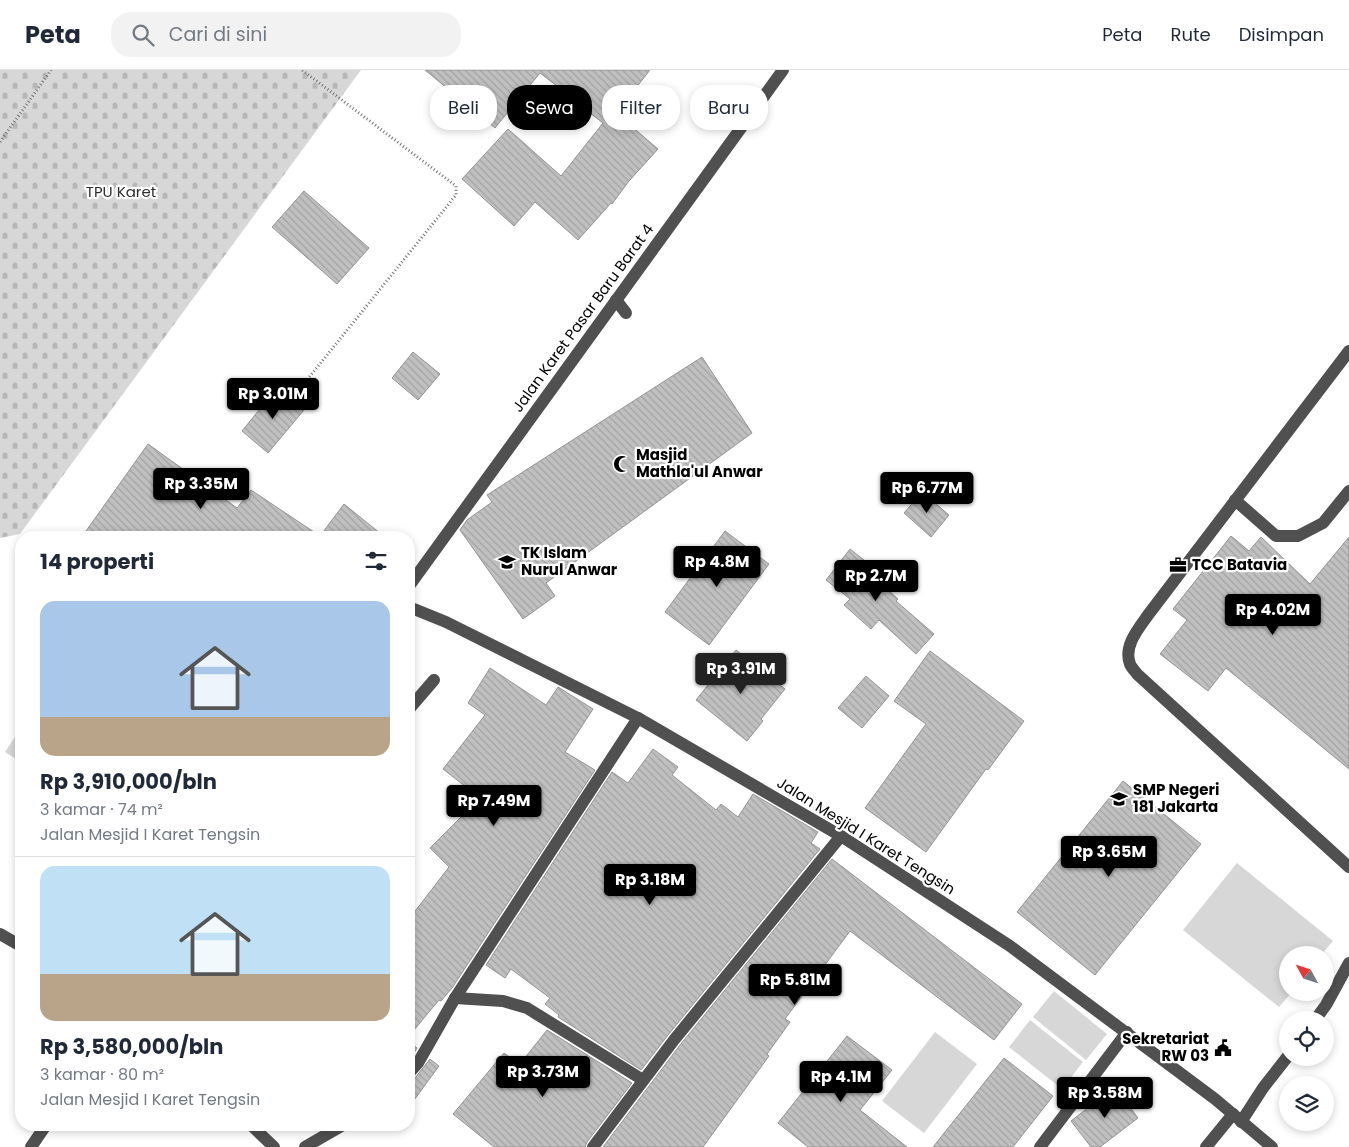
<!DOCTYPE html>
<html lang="id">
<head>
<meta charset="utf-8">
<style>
	body { margin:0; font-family:Poppins,sans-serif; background:#f2f2f3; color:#1f2937; height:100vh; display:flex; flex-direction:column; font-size:19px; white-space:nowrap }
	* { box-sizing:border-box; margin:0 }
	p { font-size:16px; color:#747a83 }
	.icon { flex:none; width:28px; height:28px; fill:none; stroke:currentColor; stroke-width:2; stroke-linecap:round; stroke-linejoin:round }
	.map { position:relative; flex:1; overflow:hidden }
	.panel { position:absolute; left:15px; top:461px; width:400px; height:600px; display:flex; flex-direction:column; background:#fff; border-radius:20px; box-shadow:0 2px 8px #0003 }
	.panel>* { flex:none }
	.top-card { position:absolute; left:430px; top:15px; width:475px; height:45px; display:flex; gap:10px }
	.needle { width:32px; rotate:310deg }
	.buttons { position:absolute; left:1279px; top:876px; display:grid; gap:10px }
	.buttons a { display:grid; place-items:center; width:55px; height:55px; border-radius:50%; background:#fff; box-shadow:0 2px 8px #0003; font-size:25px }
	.price { position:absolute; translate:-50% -42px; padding:0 11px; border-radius:5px; background:#000; color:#fff; font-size:16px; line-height:32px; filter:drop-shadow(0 1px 2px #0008) }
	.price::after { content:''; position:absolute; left:50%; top:30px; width:15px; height:11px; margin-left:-8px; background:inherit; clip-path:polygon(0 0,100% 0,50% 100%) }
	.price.active { background:#222; color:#fff }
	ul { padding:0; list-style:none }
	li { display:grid; align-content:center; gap:10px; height:265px; padding:0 25px }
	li+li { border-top:1px solid #e0e1e3 }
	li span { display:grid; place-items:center; height:155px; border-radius:15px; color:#555 }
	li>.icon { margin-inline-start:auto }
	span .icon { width:90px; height:90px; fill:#fffc; stroke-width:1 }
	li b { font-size:21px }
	h2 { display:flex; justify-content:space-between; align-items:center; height:60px; padding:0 25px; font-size:21px }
	.tag { padding:0 18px; border-radius:20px; background:#fff; box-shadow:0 2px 8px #0003; font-size:18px; line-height:45px }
	.tag.active { background:#000; color:#fff }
	header { display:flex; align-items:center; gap:30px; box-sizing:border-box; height:70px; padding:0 25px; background:#fff; border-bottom:1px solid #e0e1e3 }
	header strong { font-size:24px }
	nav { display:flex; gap:28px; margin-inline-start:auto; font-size:18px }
	.search { width:350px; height:45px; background:#f2f2f3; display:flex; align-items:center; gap:12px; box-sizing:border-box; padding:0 18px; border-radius:20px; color:#747a83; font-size:19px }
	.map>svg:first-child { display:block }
	.cemetery { fill:url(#cemetery-stones) }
	.garden { fill:#d7d7d7 }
	.building { fill:url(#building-back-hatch); stroke:#949494 }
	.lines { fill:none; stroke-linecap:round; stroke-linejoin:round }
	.path { stroke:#727272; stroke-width:3; stroke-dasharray:1 2.5; stroke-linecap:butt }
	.minor { stroke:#505050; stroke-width:12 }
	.labels { text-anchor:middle; stroke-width:4.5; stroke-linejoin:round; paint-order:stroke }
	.park-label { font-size:15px; fill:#2e2e2e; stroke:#fff }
	.street-label { font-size:15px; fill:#000; stroke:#fff }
	.poi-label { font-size:15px; font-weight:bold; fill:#000; stroke:#fff; text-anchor:start }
</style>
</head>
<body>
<header>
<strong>Peta</strong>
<div class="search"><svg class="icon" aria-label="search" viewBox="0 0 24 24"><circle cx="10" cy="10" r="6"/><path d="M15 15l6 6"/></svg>Cari di sini</div>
<nav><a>Peta</a><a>Rute</a><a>Disimpan</a></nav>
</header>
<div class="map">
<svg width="1349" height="1077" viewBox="0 0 1349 1077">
	<defs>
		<pattern id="cemetery-stones" width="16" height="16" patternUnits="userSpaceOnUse" patternTransform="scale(1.25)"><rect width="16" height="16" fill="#d7d7d7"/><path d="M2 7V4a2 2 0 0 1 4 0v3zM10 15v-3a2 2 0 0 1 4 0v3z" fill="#b7b7b7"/></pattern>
		<pattern id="building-back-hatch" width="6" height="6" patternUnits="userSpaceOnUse" patternTransform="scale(1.25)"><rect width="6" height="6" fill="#c0c0c0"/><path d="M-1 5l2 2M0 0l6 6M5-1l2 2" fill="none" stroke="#a3a3a3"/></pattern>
	</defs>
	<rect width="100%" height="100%" fill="#fff"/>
	<polygon class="cemetery" points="0,0 361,0 20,464 0,468"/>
	<g class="garden">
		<polygon points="21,658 21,692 5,682"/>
		<polygon points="1237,793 1333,871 1321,885 1288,885 1288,922 1291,923 1279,937 1183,860"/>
		<polygon points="1054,921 1107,964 1086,990 1033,947"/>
		<polygon points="1030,950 1083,992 1062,1019 1009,977"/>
		<polygon points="935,962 977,994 924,1063 882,1031"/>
	</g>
	<g class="building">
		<polygon points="425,0 650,0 616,43 658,79 629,111 612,134 611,133 578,170 535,132 514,156 462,109 508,59 561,106 603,53 586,40 587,39 540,3 495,58"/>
		<polygon points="304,121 369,178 337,214 272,157"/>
		<polygon points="413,282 440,304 418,330 392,308"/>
		<polygon points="702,287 752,363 546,513 555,526 523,549 460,460 467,450 492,432 487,425"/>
		<polygon points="277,318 304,340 268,383 242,361"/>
		<polygon points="148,374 237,438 251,420 320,466 344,434 386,468 81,468"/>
		<polygon points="922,422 949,445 931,467 904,443"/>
		<polygon points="725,461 769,494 709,575 665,542"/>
		<polygon points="1231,466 1249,481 1261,467 1310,514 1349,467 1349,699 1226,598 1208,621 1160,584 1187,550 1173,539"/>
		<polygon points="850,479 869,494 865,499 898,529 896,531 934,564 916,584 879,550 871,559 844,535 850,529 826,510"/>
		<polygon points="736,580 785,619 761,649 763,651 747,671 696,630"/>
		<polygon points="930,581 1024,651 988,700 986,699 926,782 865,738 926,654 894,631"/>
		<polygon points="490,598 546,635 558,617 593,639 565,682 595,700 452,918 441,931 439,930 409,966 409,849 449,797 430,778 480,728 443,699 485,645 468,633"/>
		<polygon points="866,606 889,626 862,658 838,638"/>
		<polygon points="653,679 678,697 672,705 716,740 721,734 738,747 753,724 818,762 811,773 820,779 668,965 641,1000 558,947 559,945 545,934 550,928 511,899 505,908 486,895 612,702 628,713"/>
		<polygon points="1123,711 1201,774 1095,905 1017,842"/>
		<polygon points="832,789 1022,934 994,970 850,861 785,949 790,952 767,984 769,986 703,1077 603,1077 680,975"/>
		<polygon points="547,960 632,1013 587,1072 585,1077 494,1077 453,1044 504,983 520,994"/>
		<polygon points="847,966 892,1000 860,1040 907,1077 808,1077 778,1053"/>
		<polygon points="409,971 417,978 409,991"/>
		<polygon points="1004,988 1053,1026 1013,1077 933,1077"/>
		<polygon points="430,989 439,996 409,1037 409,1011 415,1008"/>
		<polygon points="1115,1017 1138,1048 1100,1077 1091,1077 1071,1051"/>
	</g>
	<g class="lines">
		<g class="path">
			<polyline points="0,72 51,0"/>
			<polyline points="294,326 456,125 456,116 302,0"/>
		</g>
		<g class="minor">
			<polyline points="616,230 626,243"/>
			<path d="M1349,281L1148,545C1139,558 1123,576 1130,594C1131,597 1135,601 1137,604L1349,797"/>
			<polyline points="1235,430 1276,466 1298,466 1323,453 1349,421"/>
			<polyline points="409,516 783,0"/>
			<polyline points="409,537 446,552 638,648 841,766 1010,876 1215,1029 1272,1077"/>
			<polyline points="409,639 434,610"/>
			<polyline points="0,864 21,876"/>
			<polyline points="455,928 503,931 527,938 643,1010"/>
			<polyline points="1315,950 1326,935 1349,893"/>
			<polyline points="409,1003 418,993 455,928 638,648"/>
			<polyline points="1241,1052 1263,1018 1288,986"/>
			<polyline points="251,1055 274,1077"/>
			<polyline points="31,1077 46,1055"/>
			<polyline points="305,1077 343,1055"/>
			<polyline points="593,1077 674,970 841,766"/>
			<polyline points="1040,1077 1127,962"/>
			<polyline points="1206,1077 1233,1044"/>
		</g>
	</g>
	<defs>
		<g id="mosque-bare" transform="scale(1.35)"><path d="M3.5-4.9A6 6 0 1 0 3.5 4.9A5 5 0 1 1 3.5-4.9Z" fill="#000" stroke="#fff" stroke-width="2.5" paint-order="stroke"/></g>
		<g id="school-bare" transform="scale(1.35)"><path d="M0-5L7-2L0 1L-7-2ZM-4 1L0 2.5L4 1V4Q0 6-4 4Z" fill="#000" stroke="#fff" stroke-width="2.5" paint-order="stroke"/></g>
		<g id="office-bare" transform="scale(1.35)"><path d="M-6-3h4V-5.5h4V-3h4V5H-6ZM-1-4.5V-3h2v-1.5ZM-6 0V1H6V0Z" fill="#000" stroke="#fff" stroke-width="2.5" paint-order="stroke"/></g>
		<g id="civic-bare" transform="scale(1.35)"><path d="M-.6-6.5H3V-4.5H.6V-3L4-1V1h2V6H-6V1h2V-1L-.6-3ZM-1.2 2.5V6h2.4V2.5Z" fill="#000" stroke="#fff" stroke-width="2.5" paint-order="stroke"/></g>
	</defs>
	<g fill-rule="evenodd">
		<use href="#mosque-bare" x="622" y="394"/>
		<use href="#school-bare" x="507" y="492"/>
		<use href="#office-bare" x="1178" y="495"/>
		<use href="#school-bare" x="1119" y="729"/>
		<use href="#civic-bare" x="1223" y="978"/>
	</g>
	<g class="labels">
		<g class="park-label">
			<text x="121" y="127">TPU Karet</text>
		</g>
		<g class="street-label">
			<text transform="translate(583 248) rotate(-54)" y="5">Jalan Karet Pasar Baru Barat 4</text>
			<text transform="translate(866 766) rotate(32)" y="5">Jalan Mesjid I Karet Tengsin</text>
		</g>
		<g class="poi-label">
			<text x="636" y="390">Masjid<tspan x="636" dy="17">Mathla'ul Anwar</tspan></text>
			<text x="521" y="488">TK Islam<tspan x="521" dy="17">Nurul Anwar</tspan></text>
			<text x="1192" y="500">TCC Batavia</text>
			<text x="1133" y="725">SMP Negeri<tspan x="1133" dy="17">181 Jakarta</tspan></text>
			<text x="1209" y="974" text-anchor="end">Sekretariat<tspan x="1209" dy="17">RW 03</tspan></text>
		</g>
	</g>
</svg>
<div class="buttons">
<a><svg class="needle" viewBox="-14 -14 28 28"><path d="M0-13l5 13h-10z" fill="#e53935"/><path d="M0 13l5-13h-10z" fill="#747a83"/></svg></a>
<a><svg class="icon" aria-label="locate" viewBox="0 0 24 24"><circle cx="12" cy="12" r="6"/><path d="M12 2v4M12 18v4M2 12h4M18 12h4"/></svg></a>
<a><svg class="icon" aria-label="layers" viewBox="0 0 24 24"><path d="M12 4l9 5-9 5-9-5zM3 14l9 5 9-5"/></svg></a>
</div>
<b class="price" style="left:273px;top:350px">Rp 3.01M</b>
<b class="price" style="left:201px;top:440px">Rp 3.35M</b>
<b class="price" style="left:927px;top:444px">Rp 6.77M</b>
<b class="price" style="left:717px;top:518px">Rp 4.8M</b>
<b class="price" style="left:876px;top:532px">Rp 2.7M</b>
<b class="price" style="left:1273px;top:566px">Rp 4.02M</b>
<b class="price active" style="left:741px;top:625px">Rp 3.91M</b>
<b class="price" style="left:494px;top:757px">Rp 7.49M</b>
<b class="price" style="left:1109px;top:808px">Rp 3.65M</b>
<b class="price" style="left:650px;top:836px">Rp 3.18M</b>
<b class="price" style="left:795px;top:936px">Rp 5.81M</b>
<b class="price" style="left:543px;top:1028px">Rp 3.73M</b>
<b class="price" style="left:841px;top:1033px">Rp 4.1M</b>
<b class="price" style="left:1105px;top:1049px">Rp 3.58M</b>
<div class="top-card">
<a class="tag">Beli</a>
<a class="tag active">Sewa</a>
<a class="tag">Filter</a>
<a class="tag">Baru</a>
</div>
<section class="panel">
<h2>14 properti<svg class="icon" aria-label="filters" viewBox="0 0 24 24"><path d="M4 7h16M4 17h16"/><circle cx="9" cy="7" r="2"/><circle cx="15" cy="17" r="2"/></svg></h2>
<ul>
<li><span style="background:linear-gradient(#a9c7e8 75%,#b9a48a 0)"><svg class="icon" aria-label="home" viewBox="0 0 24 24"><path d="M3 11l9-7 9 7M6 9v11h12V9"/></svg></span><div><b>Rp 3,910,000/bln</b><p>3 kamar · 74 m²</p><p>Jalan Mesjid I Karet Tengsin</p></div></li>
<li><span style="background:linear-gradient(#bfe0f5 70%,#b9a48a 0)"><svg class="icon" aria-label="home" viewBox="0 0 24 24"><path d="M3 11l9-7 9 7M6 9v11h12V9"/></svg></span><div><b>Rp 3,580,000/bln</b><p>3 kamar · 80 m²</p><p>Jalan Mesjid I Karet Tengsin</p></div></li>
</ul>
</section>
</div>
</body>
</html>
